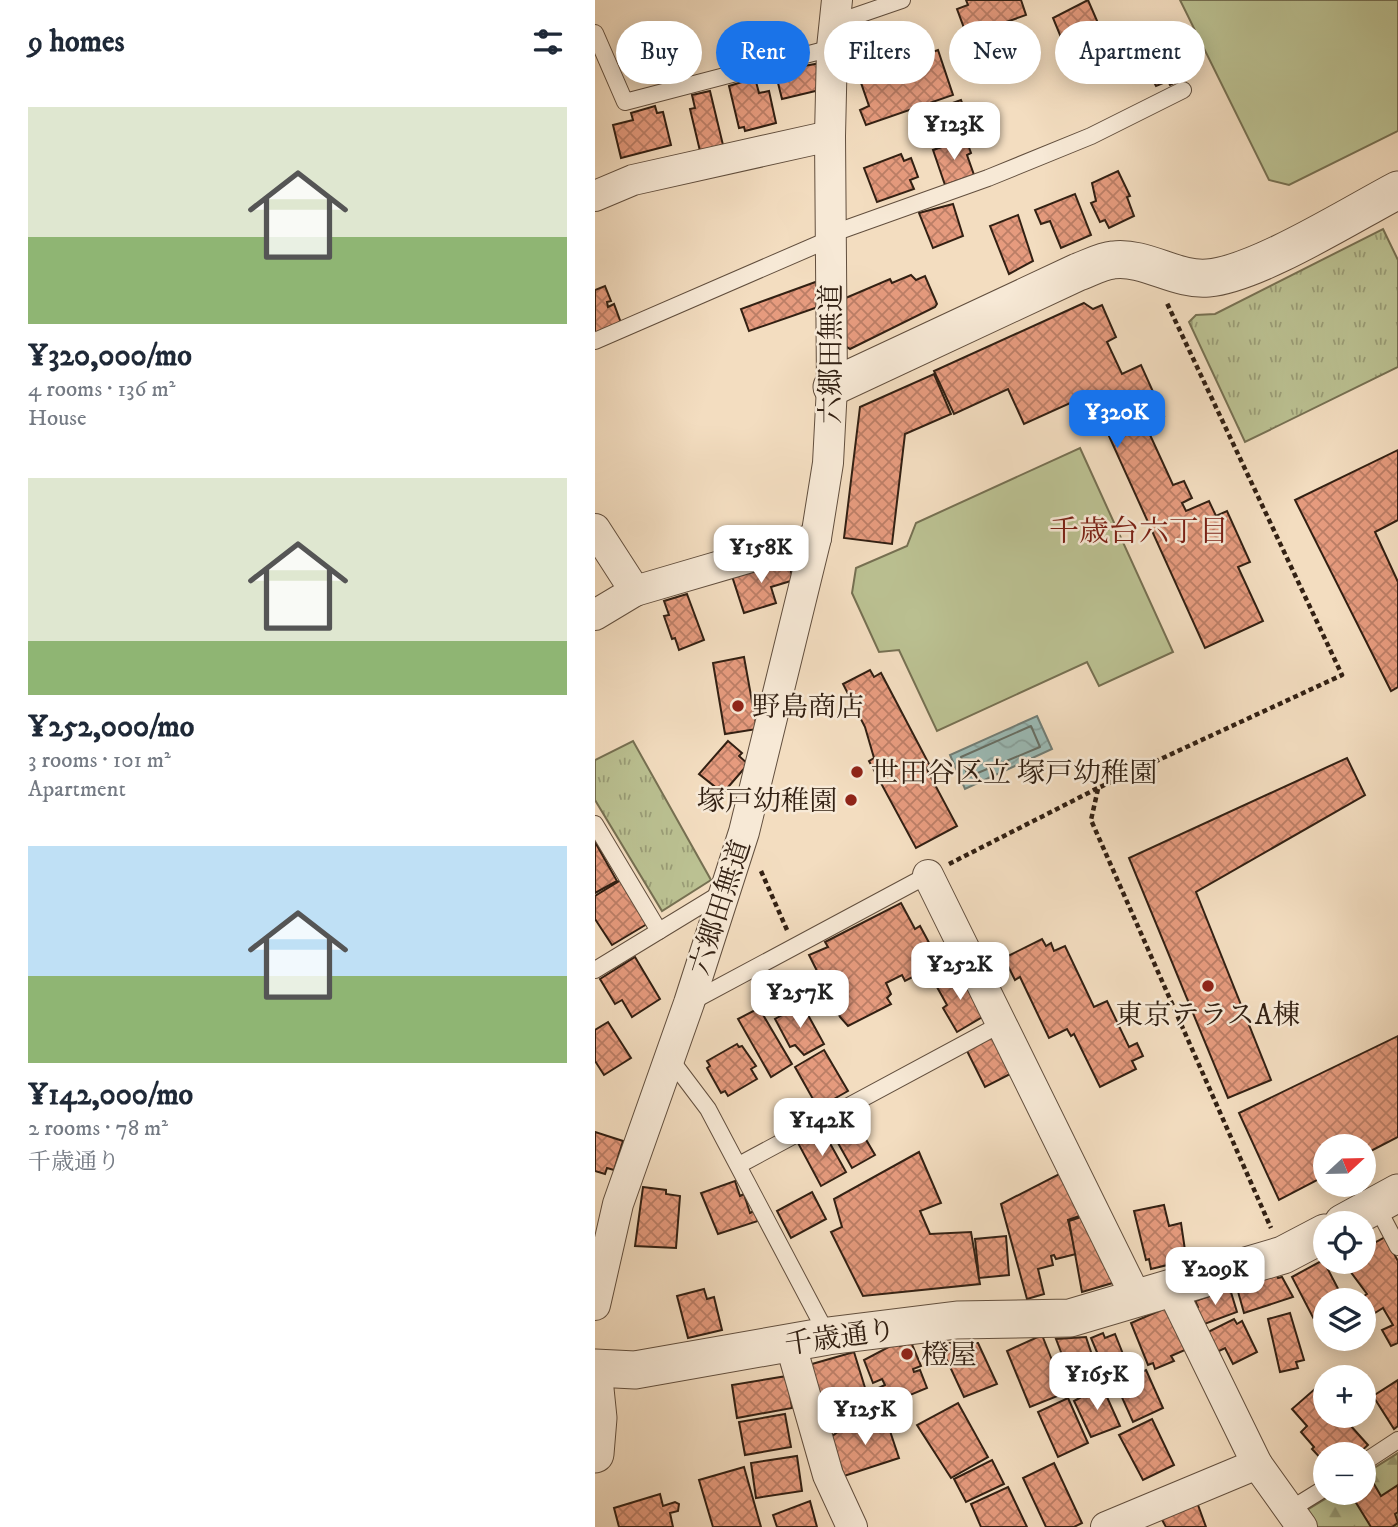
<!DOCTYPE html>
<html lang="en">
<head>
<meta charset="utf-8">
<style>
	body { margin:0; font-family:"IM FELL DW Pica","Noto Serif JP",serif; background:#f6f6f7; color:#1f2937; height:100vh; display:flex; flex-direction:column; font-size:26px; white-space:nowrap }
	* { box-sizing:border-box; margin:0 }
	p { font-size:23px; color:#747a83 }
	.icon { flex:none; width:38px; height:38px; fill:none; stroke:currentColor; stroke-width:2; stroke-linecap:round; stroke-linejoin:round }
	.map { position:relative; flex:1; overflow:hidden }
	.panel { display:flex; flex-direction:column; background:#fff; width:595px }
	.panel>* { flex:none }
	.top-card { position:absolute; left:21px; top:21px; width:665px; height:63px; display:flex; gap:14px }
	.needle { width:46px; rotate:68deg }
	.fabs { position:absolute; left:718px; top:1134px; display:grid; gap:14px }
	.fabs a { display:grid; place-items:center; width:63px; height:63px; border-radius:50%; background:#fff; box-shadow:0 4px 18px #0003; font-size:35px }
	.price { position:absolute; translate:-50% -60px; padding:0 16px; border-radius:14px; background:#fff; color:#222; font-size:23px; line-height:46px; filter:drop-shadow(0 2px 4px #0008) }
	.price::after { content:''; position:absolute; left:50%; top:42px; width:21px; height:16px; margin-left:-10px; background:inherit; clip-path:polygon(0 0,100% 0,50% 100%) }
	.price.on { background:#1a73e8; color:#fff }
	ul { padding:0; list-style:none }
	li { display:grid; align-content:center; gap:14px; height:371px; padding:0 28px }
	li span { display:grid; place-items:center; height:217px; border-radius:0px; color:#555 }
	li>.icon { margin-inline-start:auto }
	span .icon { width:126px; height:126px; fill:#fffc; stroke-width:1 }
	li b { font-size:30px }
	h2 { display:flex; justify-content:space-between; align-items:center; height:84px; padding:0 28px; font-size:30px }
	.pill { padding:0 24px; border-radius:32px; background:#fff; box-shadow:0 4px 18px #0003; font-size:24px; line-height:63px }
	.pill.on { background:#1a73e8; color:#fff }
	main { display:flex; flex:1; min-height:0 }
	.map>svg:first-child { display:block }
	.grass { fill:url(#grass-tufts); stroke:#767052; stroke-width:2 }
	.forest { fill:url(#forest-firs); stroke:#767052; stroke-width:2 }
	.pitch { fill:#bbc192; stroke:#767052; stroke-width:2 }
	.water { fill:url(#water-waves); stroke:#717d75; stroke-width:2 }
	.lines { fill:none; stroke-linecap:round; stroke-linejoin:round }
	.shore { stroke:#666e64; stroke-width:2 }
	.building { fill:url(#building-cross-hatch); stroke:#322013; stroke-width:2 }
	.service-casing { stroke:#624f3e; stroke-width:18 }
	.minor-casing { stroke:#624f3e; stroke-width:32 }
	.tertiary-casing { stroke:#624f3e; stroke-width:39 }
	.path { stroke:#322013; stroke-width:4.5; stroke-dasharray:5 3.5; stroke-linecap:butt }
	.service { stroke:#f7e9d6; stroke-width:16 }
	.minor { stroke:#f7e9d6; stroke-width:30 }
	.tertiary { stroke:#f7e9d6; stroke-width:37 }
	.poi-dot { fill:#8f2418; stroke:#f7e9d6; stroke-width:2.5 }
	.labels { text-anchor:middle; stroke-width:5; stroke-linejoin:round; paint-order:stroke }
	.street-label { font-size:28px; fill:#322013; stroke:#f7e9d6 }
	.poi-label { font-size:28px; fill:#322013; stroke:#f7e9d6; text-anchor:start }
	.neighbourhood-label { font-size:30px; fill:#7a1f14; stroke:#f7e9d6 }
</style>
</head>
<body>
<main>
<section class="panel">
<h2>9 homes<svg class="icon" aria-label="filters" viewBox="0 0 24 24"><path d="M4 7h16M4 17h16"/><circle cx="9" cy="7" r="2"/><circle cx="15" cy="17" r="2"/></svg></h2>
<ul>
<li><span style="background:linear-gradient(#dfe7d0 60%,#8fb573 0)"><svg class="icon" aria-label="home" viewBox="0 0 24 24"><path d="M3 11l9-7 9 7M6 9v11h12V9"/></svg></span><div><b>¥320,000/mo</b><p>4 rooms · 136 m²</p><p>House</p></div></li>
<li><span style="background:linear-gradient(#dfe7d0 75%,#8fb573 0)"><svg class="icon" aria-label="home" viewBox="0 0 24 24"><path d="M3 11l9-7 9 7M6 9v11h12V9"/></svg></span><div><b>¥252,000/mo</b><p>3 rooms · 101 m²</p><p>Apartment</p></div></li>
<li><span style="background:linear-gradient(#bfe0f5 60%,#8fb573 0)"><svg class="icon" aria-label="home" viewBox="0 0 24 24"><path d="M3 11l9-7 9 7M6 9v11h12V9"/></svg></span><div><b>¥142,000/mo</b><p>2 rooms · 78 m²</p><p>千歳通り</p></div></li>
</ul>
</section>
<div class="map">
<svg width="803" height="1527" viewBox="0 0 803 1527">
	<defs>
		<pattern id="grass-tufts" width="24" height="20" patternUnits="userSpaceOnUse" patternTransform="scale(1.75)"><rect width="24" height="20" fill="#bbc192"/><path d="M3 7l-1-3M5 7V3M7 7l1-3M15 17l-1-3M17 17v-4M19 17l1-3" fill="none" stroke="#999c76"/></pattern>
		<pattern id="forest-firs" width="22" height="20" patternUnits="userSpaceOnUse" patternTransform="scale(1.75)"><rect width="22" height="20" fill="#bbc192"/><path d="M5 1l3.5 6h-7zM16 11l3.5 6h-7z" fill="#999c76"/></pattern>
		<pattern id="water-waves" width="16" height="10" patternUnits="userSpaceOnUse" patternTransform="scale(1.75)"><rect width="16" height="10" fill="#9bbbb6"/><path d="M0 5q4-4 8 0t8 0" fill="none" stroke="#86a09c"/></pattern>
		<pattern id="building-cross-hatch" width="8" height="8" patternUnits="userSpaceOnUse" patternTransform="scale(1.75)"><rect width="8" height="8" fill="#e69b7e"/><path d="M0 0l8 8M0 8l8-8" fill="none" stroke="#bb7e66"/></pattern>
	</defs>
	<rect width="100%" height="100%" fill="#f3ddc0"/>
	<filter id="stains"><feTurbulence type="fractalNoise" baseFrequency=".00286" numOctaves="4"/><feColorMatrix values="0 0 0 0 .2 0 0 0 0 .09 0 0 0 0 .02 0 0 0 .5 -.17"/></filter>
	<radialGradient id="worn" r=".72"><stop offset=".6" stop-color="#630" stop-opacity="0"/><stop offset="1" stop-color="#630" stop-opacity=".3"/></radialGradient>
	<g class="grass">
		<polygon points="788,229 803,260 803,367 650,442 594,322 601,315 620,314"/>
		<polygon points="38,741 116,880 67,911 0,800 0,760"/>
	</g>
	<polygon class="forest" points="803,1453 803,1527 721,1527 712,1510 740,1493 768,1493 768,1475"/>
	<g class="pitch">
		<polygon points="585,0 803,0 803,131 694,185 674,180"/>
		<polygon points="485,448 578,652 504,686 492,662 342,731 304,650 284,652 257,593 261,568 312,546 321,523"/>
	</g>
	<polygon class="water" points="442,716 457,749 370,789 355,755"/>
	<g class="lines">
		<polygon class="shore" points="436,726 445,747 373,777 366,757"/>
	</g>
	<g class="building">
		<polygon points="371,0 426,0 431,15 372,36 362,9 373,5"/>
		<polygon points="493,0 509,37 472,52 458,18"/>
		<polygon points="513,38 530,65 499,82 496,80 483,54"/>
		<polygon points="571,42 575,50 581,48 592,71 584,74 587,79 575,85 573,81 561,86 545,54"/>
		<polygon points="343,50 358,95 271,125 265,110 274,106 264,77"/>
		<polygon points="226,63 229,89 187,99 180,71"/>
		<polygon points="160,78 164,93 174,91 181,123 150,131 149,127 144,128 134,86"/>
		<polygon points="115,91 128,145 105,151 95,109 100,108 97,95"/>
		<polygon points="366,100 378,130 333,146 320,116"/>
		<polygon points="60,106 62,113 68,112 76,145 26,158 18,125 38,120 36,113"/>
		<polygon points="371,139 376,153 372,155 379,175 350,185 338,150"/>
		<polygon points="306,154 309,161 316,158 323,177 315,180 319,189 282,202 269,168"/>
		<polygon points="523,171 535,196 532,197 539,216 514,228 510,220 505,222 496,203 501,201 497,183"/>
		<polygon points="480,194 496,235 466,248 455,221 446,224 440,210"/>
		<polygon points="358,204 368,236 338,248 324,213"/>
		<polygon points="423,215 438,261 414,274 395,226"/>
		<polygon points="316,275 321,280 330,276 342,304 340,307 255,349 246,343 246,300 295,279 297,283"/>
		<polygon points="226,280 226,306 154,331 146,309"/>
		<polygon points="10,286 16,301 12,302 13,307 19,304 26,323 0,334 0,290"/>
		<polygon points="489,303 498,309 507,305 521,337 512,342 527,374 546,365 569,416 550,424 578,485 589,481 597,498 587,503 591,511 614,501 621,516 632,511 655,562 643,567 668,621 610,648 495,394 429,424 413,389 359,414 339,371"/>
		<polygon points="339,374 356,414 310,434 297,544 249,538 265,407"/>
		<polygon points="803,450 803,520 780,532 803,582 803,687 796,691 700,500"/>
		<polygon points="191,558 199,580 176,587 181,603 149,613 137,576 160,568 163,574 168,572 166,566"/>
		<polygon points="92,594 109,640 84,650 80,638 77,639 69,616 74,615 69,601"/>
		<polygon points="149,657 162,729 130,734 118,663"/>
		<polygon points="275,670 279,677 286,673 335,766 331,768 362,826 321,848 274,761 279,758 270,727 248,684"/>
		<polygon points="133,741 147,753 144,756 153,764 128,793 104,774"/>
		<polygon points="752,758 770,795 601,892 676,1080 633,1098 534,858"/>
		<polygon points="0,842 22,881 0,893"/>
		<polygon points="26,880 52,924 17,945 0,919 0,896"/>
		<polygon points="306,903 320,929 325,926 345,963 310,981 307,975 291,983 296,994 292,998 296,1004 253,1026 245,1017 214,955 233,947 230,942"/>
		<polygon points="447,939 451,946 456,943 459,951 470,946 499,1007 512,1001 534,1047 542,1043 548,1056 537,1061 541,1069 505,1087 479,1034 476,1036 472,1029 454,1038 425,977 420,980 409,958"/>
		<polygon points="40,957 65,999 37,1017 27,1000 20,1004 5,979"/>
		<polygon points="369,971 389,1016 362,1032 348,1008 352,1005 342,987"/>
		<polygon points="207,1004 229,1044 209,1055 200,1045 195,1047 180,1019"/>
		<polygon points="164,1008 197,1064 176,1077 143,1019"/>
		<polygon points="13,1022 36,1058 9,1075 0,1061 0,1030"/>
		<polygon points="402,1032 421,1071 390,1087 371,1049"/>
		<polygon points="803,1036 803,1137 768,1155 768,1146 730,1146 730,1176 684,1200 644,1113"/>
		<polygon points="142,1044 144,1047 147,1046 161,1066 156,1069 162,1079 133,1096 130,1091 126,1093 112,1068 115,1066 112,1061"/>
		<polygon points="229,1050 253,1091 223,1108 200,1067"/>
		<polygon points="256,1114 280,1155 257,1168 234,1127"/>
		<polygon points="227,1129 251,1172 226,1186 203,1143"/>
		<polygon points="0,1132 28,1141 19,1170 12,1168 10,1174 0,1171"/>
		<polygon points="324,1152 346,1203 325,1211 335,1234 376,1232 385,1284 268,1296 236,1232 247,1227 239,1199"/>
		<polygon points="472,1170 493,1213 473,1220 481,1254 461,1259 459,1255 456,1256 458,1265 443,1269 449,1294 432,1299 406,1204"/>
		<polygon points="140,1181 145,1196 149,1194 155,1213 159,1211 163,1221 123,1234 106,1193"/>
		<polygon points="48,1187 71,1190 71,1194 85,1196 81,1248 40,1246"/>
		<polygon points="217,1192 231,1219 196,1238 182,1211"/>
		<polygon points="569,1205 574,1226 586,1223 590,1250 583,1252 585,1262 556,1269 554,1259 551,1260 539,1211"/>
		<polygon points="492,1215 521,1282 487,1292 474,1221"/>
		<polygon points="411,1236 414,1275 384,1278 380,1239"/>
		<polygon points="790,1237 803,1261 803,1343 796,1346 787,1330 798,1325 788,1308 780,1313 769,1296 772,1294 752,1267 757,1262 768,1262 768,1249"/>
		<polygon points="728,1260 749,1300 730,1300 730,1326 724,1329 697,1277"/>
		<polygon points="682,1275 683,1278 687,1277 698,1297 649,1313 642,1288"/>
		<polygon points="109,1289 112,1299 119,1297 127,1330 93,1338 82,1296"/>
		<polygon points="635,1289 642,1312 604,1326 598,1309 603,1307 600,1301"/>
		<polygon points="573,1307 590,1350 576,1356 579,1361 560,1369 558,1363 553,1365 536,1323"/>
		<polygon points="695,1313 709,1360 701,1362 703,1368 685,1372 673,1319"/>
		<polygon points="639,1319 642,1324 647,1321 662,1352 638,1364 630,1348 618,1354 609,1334"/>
		<polygon points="508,1333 510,1338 520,1334 534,1369 512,1376 496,1338"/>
		<polygon points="447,1335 470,1393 435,1407 412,1351"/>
		<polygon points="491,1337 504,1376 479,1386 461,1339"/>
		<polygon points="303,1342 305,1346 316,1342 326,1366 318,1369 319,1372 325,1370 332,1388 286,1407 279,1390 290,1385 287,1379 278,1383 269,1360"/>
		<polygon points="344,1343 383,1343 402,1384 369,1397"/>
		<polygon points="259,1352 271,1391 276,1389 285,1415 244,1431 234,1401 222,1405 210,1366"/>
		<polygon points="551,1370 568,1408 538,1422 521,1384"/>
		<polygon points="192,1376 197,1408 142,1418 137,1385"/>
		<polygon points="803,1380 803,1426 799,1429 778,1396"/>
		<polygon points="507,1386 525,1426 496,1437 479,1401"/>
		<polygon points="721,1388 730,1397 730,1416 747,1416 773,1445 763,1454 730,1454 730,1463 717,1449 719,1447 706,1432 712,1426 697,1409"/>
		<polygon points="473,1398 493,1443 463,1457 443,1412"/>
		<polygon points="363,1403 393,1457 356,1478 322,1425"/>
		<polygon points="190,1414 196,1447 150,1455 144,1422"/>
		<polygon points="291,1419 304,1458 249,1476 236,1437 244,1431"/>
		<polygon points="557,1419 579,1465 548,1480 524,1435"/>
		<polygon points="202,1456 207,1491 161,1498 156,1463"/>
		<polygon points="397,1460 409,1484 371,1502 359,1479"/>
		<polygon points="459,1463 487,1523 479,1527 451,1527 428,1478"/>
		<polygon points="149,1467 166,1527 118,1527 104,1480"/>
		<polygon points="776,1479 786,1496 803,1485 803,1512 800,1514 803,1523 797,1527 776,1527 755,1493 768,1493 768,1483"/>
		<polygon points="413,1487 432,1527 386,1527 376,1504"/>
		<polygon points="65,1494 68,1506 80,1502 84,1504 83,1511 75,1513 78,1527 24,1527 19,1508"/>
		<polygon points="599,1494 611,1527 571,1527 566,1518"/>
		<polygon points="215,1501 222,1527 182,1527 178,1515"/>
	</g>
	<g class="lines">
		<g class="service-casing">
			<g id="service">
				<polyline points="240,23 307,0"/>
				<polyline points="0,33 30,102 237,48"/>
				<polyline points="236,234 393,178 496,136 588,90"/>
				<polyline points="0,341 235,239"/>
				<polyline points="0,824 64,931"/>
				<polyline points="0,970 128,892"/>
				<polyline points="96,1002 333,875"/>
				<polyline points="73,1056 113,1109 233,1336"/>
				<polyline points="144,1165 406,1024"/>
				<polyline points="781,1205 803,1247"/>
				<polyline points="768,1463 803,1440"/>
				<polyline points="696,1509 730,1488"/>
			</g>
		</g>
		<g class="minor-casing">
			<g id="minor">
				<polyline points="0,196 38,180 235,136"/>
				<polyline points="0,529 40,591 221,538"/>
				<polyline points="0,615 40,591"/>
				<polyline points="333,875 541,1297"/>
				<polyline points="576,1288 662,1464 707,1527"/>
				<polyline points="0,1305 23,1204 94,1003 149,832 221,538 233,463 237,387 235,136 237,48 242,0"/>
				<polyline points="195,1342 233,1475 257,1527"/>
				<polyline points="511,1527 662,1464"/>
			</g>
		</g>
		<g class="tertiary-casing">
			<g id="tertiary">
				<path d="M237,387L483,272C494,268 507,261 518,260C551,256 581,281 613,278C662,274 757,214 803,190"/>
				<polyline points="748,1223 803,1193"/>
				<polyline points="0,1368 40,1370 233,1336 362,1320 475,1318 688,1255 730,1233"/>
				<polyline points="0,1389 3,1418 0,1454"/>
			</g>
		</g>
		<g class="path">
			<polyline points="503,789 496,820 676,1228"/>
			<polyline points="354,864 503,788 747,675 571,301"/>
			<polyline points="166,871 192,930"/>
		</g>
		<use href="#service" class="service"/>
		<use href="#minor" class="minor"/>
		<use href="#tertiary" class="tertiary"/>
	</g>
	<g class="poi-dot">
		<circle cx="143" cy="706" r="7"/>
		<circle cx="262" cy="772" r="7"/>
		<circle cx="256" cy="800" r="7"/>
		<circle cx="613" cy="986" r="7"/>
		<circle cx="312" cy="1354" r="7"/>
	</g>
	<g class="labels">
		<g class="street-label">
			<text transform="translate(235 354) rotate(-90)" y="10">六郷田無道</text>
			<text transform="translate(124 907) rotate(-72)" y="10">六郷田無道</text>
			<text transform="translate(245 1336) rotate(-8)" y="10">千歳通り</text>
		</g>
		<g class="poi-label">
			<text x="157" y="716">野島商店</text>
			<text x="276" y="782">世田谷区立 塚戸幼稚園</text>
			<text x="242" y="810" text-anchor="end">塚戸幼稚園</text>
			<text x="613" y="1024" text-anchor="middle">東京テラスA棟</text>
			<text x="326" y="1364">橙屋</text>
		</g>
		<g class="neighbourhood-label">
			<text x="544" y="541">千歳台六丁目</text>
		</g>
	</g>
	<rect width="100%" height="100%" filter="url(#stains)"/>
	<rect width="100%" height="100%" fill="url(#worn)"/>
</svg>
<div class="fabs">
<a><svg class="needle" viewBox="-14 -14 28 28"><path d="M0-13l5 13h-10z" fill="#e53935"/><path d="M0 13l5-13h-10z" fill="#747a83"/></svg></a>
<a><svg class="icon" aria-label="locate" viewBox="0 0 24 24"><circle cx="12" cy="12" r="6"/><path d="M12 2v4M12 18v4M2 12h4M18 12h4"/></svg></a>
<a><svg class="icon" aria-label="layers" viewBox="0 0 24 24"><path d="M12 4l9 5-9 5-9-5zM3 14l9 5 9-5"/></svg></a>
<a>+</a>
<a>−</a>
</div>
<b class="price" style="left:359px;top:162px">¥123K</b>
<b class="price on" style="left:522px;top:450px">¥320K</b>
<b class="price" style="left:166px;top:585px">¥158K</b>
<b class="price" style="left:365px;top:1002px">¥252K</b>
<b class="price" style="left:205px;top:1030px">¥257K</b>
<b class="price" style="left:227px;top:1158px">¥142K</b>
<b class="price" style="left:620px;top:1307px">¥209K</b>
<b class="price" style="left:502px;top:1412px">¥165K</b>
<b class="price" style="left:270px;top:1447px">¥125K</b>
<div class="top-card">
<a class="pill">Buy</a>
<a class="pill on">Rent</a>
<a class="pill">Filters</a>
<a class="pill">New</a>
<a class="pill">Apartment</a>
</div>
</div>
</main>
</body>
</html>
